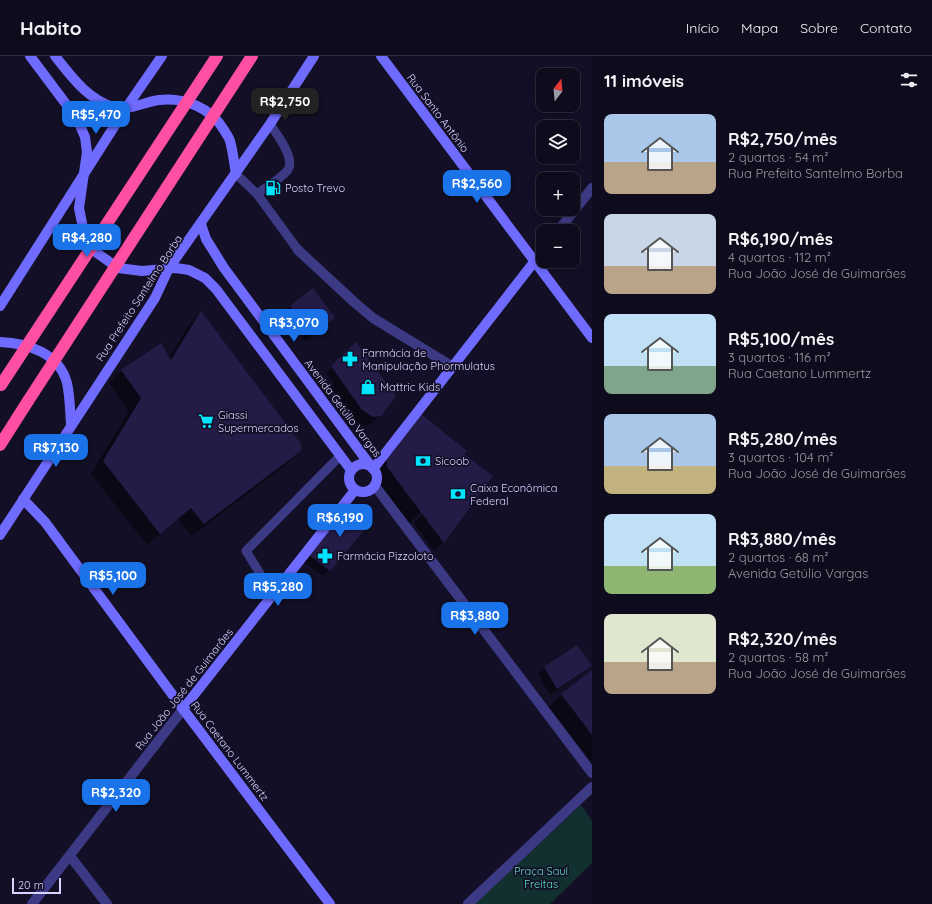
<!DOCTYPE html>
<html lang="pt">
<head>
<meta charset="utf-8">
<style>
	body { margin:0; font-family:Quicksand,sans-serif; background:#1c1929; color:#f1f3f6; height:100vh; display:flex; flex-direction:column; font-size:15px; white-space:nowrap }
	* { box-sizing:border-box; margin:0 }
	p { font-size:13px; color:#9b9ba3 }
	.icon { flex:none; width:22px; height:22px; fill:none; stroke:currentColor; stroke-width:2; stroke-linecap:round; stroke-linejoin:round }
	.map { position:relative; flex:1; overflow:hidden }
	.drawer { display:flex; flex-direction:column; background:#0e0b1c; width:340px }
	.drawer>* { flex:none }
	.needle { width:26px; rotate:16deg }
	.tools { position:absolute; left:536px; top:12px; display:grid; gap:8px }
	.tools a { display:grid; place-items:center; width:44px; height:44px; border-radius:8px; background:#0e0b1c; box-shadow:0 2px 6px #0003,0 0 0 1px #2e2b3b; font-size:20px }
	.scale { position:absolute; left:12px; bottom:10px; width:49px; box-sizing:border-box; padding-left:4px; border:2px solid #d9d4ff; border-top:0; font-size:11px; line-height:14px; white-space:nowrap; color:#d9d4ff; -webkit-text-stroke:3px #130f26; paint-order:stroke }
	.price { position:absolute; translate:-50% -34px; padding:0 9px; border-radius:8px; background:#1a73e8; color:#fff; font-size:13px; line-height:26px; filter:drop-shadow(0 1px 2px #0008) }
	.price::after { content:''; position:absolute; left:50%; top:24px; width:12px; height:9px; margin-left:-6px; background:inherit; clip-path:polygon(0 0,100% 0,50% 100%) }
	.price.on { background:#222; color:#fff }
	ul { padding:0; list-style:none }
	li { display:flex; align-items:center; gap:12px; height:100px; padding:0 12px }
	li span { display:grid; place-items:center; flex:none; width:112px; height:80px; border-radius:8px; color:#555 }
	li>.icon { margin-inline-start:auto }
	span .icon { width:48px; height:48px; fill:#fffc; stroke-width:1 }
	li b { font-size:17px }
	h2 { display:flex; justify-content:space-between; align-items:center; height:48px; padding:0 12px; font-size:17px }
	header { display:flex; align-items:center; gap:24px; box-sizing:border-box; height:56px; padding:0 20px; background:#0e0b1c; border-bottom:1px solid #2e2b3b }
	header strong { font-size:19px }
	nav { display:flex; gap:22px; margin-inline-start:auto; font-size:14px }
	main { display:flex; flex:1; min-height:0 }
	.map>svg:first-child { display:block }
	.green { fill:#12302f }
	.shadow { fill:#0007 }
	.building { fill:#241b47 }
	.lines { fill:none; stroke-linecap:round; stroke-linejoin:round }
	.service { stroke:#3d3a85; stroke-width:9 }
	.minor { stroke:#3d3a85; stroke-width:10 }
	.tertiary { stroke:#3d3a85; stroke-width:10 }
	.secondary { stroke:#6f6bff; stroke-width:10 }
	.motorway { stroke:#ff4fa3; stroke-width:12 }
	.motorway-bridge { stroke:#ff4fa3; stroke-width:12 }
	.labels { text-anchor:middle; stroke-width:3.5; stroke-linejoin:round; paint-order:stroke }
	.street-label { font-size:11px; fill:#d9d4ff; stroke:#130f26 }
	.poi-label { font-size:11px; fill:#d9d4ff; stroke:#130f26; text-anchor:start }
	.park-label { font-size:11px; fill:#5fe0c0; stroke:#130f26 }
</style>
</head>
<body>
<header>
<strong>Habito</strong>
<nav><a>Início</a><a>Mapa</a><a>Sobre</a><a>Contato</a></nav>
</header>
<main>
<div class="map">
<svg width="592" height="848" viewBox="0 0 592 848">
	<rect width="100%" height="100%" fill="#130f26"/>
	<polygon class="green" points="581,749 592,765 592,807 550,848 474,848"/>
	<g class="shadow">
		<polygon points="291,250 334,262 328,268 305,285 284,257"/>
		<polygon points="201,257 300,395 288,407 192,480 178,463 147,489 91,418 129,355 109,327 121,315 161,289 169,302 189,269"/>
		<polygon points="356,288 380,359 370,369 363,370 353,364 331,332 334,328 326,317"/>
		<polygon points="408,370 463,398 443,486 434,495 414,467 426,454 425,452 409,468 375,423 374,413"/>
		<polygon points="313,495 329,514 323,520 304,506"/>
		<polygon points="590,609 584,616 550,639 538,618 545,612"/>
		<polygon points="592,616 592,704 591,705 549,651 562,639"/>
	</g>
	<g class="building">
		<polygon points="313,232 335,262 312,279 290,250"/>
		<polygon points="201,255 301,388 301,395 204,468 191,452 160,478 103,405 141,342 121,314 161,287 171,304"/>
		<polygon points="356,286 396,340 381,360 373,361 362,354 331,310"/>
		<polygon points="420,357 467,395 464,398 493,420 444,487 387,411 386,400"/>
		<polygon points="349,451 360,453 370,467 330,515 309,499"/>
		<polygon points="577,589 592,610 557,633 544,611"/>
		<polygon points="592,614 592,679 561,638"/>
	</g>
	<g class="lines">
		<g class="service">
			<polyline points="236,118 257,138 298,194"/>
			<path d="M257,138C266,131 279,124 287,115C297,104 277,79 270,68"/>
			<polyline points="276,536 264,524 246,495 340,400"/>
		</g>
		<g class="minor">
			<polyline points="298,194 354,246 373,262 453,311"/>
			<polyline points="375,430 592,717"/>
			<polyline points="70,800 107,848"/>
			<polyline points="468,848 592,731"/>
		</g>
		<g class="tertiary">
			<polyline points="558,175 592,132"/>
			<polyline points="534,206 543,194"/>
			<polyline points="32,848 183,653"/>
		</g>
		<g class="secondary">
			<polyline points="30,0 69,52 79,67 85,81 87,96 79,152 84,177 97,197 118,212 142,215 176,212 189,214 205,222 216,233 351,414"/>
			<path d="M55,0C71,20 88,44 114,51C130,55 144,46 159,44C185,41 211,52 224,74C226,78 229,81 230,85C233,95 234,107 236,118"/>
			<polyline points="381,0 592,282"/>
			<polyline points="201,168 206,183 224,212 373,413 534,206"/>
			<polyline points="0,250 126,52 162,0"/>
			<path d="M0,286C28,287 59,297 67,327C70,340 70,355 71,368"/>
			<circle cx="363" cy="422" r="14"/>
			<polyline points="23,443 45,466 183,653 330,848"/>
			<polyline points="0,479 155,242 169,212 270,68 314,0"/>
			<polyline points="183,653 355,434"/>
		</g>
		<polyline class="motorway" points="0,389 28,345"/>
		<g class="motorway-bridge">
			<polyline points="1,329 217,0"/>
			<polyline points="28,345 252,0"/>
		</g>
	</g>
	<defs>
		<g id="fuel-bare" transform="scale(1.2)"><path d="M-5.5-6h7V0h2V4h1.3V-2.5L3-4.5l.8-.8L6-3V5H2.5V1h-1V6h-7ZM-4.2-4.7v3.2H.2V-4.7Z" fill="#00e5ff" stroke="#130f26" stroke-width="2.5" paint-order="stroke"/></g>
		<g id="pharmacy-bare" transform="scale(1.2)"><path d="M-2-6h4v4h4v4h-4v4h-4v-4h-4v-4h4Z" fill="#00e5ff" stroke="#130f26" stroke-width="2.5" paint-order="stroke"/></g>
		<g id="shop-bare" transform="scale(1.2)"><path d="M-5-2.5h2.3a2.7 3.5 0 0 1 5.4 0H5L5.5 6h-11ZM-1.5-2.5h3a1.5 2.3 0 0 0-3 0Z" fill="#00e5ff" stroke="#130f26" stroke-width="2.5" paint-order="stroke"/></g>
		<g id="supermarket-bare" transform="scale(1.2)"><path d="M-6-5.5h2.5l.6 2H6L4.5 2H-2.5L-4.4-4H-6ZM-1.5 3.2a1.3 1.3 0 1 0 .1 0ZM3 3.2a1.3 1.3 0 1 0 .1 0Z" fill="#00e5ff" stroke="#130f26" stroke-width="2.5" paint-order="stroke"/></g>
		<g id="bank-bare" transform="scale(1.2)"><path d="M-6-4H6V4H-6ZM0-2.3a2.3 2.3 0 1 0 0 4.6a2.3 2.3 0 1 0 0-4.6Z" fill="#00e5ff" stroke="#130f26" stroke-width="2.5" paint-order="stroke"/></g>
	</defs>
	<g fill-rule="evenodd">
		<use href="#fuel-bare" x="273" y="132"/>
		<use href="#pharmacy-bare" x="350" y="303"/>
		<use href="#shop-bare" x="368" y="331"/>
		<use href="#supermarket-bare" x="206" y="365"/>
		<use href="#bank-bare" x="423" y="405"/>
		<use href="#bank-bare" x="458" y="438"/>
		<use href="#pharmacy-bare" x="325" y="500"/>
	</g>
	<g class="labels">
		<g class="street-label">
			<text transform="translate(438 57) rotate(53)" y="4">Rua Santo Antônio</text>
			<text transform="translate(139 242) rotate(-57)" y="4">Rua Prefeito Santelmo Borba</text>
			<text transform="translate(343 352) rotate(53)" y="4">Avenida Getúlio Vargas</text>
			<text transform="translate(184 633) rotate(-52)" y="4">Rua João José de Guimarães</text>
			<text transform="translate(230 695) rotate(53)" y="4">Rua Caetano Lummertz</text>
		</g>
		<g class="poi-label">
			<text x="285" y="136">Posto Trevo</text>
			<text x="362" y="301">Farmácia de<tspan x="362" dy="13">Manipulação Phormulatus</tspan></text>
			<text x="380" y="335">Mattric Kids</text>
			<text x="218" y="363">Giassi<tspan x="218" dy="13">Supermercados</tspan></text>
			<text x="435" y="409">Sicoob</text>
			<text x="470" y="436">Caixa Econômica<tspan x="470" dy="13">Federal</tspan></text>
			<text x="337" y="504">Farmácia Pizzoloto</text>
		</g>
		<g class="park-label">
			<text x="541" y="819">Praça Saul<tspan x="541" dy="13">Freitas</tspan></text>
		</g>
	</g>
</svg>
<div class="tools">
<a><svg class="needle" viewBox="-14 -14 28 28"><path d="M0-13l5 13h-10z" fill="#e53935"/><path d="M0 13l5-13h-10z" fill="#9b9ba3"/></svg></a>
<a><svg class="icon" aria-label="layers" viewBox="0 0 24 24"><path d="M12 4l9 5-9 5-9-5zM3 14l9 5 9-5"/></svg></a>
<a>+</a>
<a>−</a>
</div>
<div class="scale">20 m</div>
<b class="price on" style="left:285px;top:66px">R$2,750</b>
<b class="price" style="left:96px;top:79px">R$5,470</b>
<b class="price" style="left:477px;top:148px">R$2,560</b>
<b class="price" style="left:87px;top:202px">R$4,280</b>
<b class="price" style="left:294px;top:287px">R$3,070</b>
<b class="price" style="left:56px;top:412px">R$7,130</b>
<b class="price" style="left:340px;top:482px">R$6,190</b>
<b class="price" style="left:113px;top:540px">R$5,100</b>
<b class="price" style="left:278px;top:551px">R$5,280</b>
<b class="price" style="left:475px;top:580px">R$3,880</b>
<b class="price" style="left:116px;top:757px">R$2,320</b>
</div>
<section class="drawer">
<h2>11 imóveis<svg class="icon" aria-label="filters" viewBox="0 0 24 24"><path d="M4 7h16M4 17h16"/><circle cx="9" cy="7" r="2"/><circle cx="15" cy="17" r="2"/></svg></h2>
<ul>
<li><span style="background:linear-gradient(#a9c7e8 60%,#b9a48a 0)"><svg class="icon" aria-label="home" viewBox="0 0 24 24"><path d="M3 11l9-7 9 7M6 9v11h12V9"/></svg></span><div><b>R$2,750/mês</b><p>2 quartos · 54 m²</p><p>Rua Prefeito Santelmo Borba</p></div></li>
<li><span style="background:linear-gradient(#c9d6e8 65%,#b9a48a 0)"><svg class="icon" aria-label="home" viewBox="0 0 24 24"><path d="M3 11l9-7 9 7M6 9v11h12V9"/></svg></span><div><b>R$6,190/mês</b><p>4 quartos · 112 m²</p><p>Rua João José de Guimarães</p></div></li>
<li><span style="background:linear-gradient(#bfe0f5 65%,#7fa58c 0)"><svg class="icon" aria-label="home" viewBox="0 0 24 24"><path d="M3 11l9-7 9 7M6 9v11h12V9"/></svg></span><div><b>R$5,100/mês</b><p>3 quartos · 116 m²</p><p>Rua Caetano Lummertz</p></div></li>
<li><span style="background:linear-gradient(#a9c7e8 65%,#c2b280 0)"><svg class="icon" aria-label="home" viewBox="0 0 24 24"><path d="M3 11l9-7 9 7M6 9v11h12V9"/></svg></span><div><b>R$5,280/mês</b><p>3 quartos · 104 m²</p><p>Rua João José de Guimarães</p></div></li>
<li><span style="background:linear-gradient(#bfe0f5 65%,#8fb573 0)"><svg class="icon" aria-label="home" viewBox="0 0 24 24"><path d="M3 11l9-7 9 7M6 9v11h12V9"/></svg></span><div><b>R$3,880/mês</b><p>2 quartos · 68 m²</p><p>Avenida Getúlio Vargas</p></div></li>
<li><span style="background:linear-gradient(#dfe7d0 60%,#b9a48a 0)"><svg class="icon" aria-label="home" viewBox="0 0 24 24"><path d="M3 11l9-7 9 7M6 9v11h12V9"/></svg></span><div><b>R$2,320/mês</b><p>2 quartos · 58 m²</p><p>Rua João José de Guimarães</p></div></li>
</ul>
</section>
</main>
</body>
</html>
